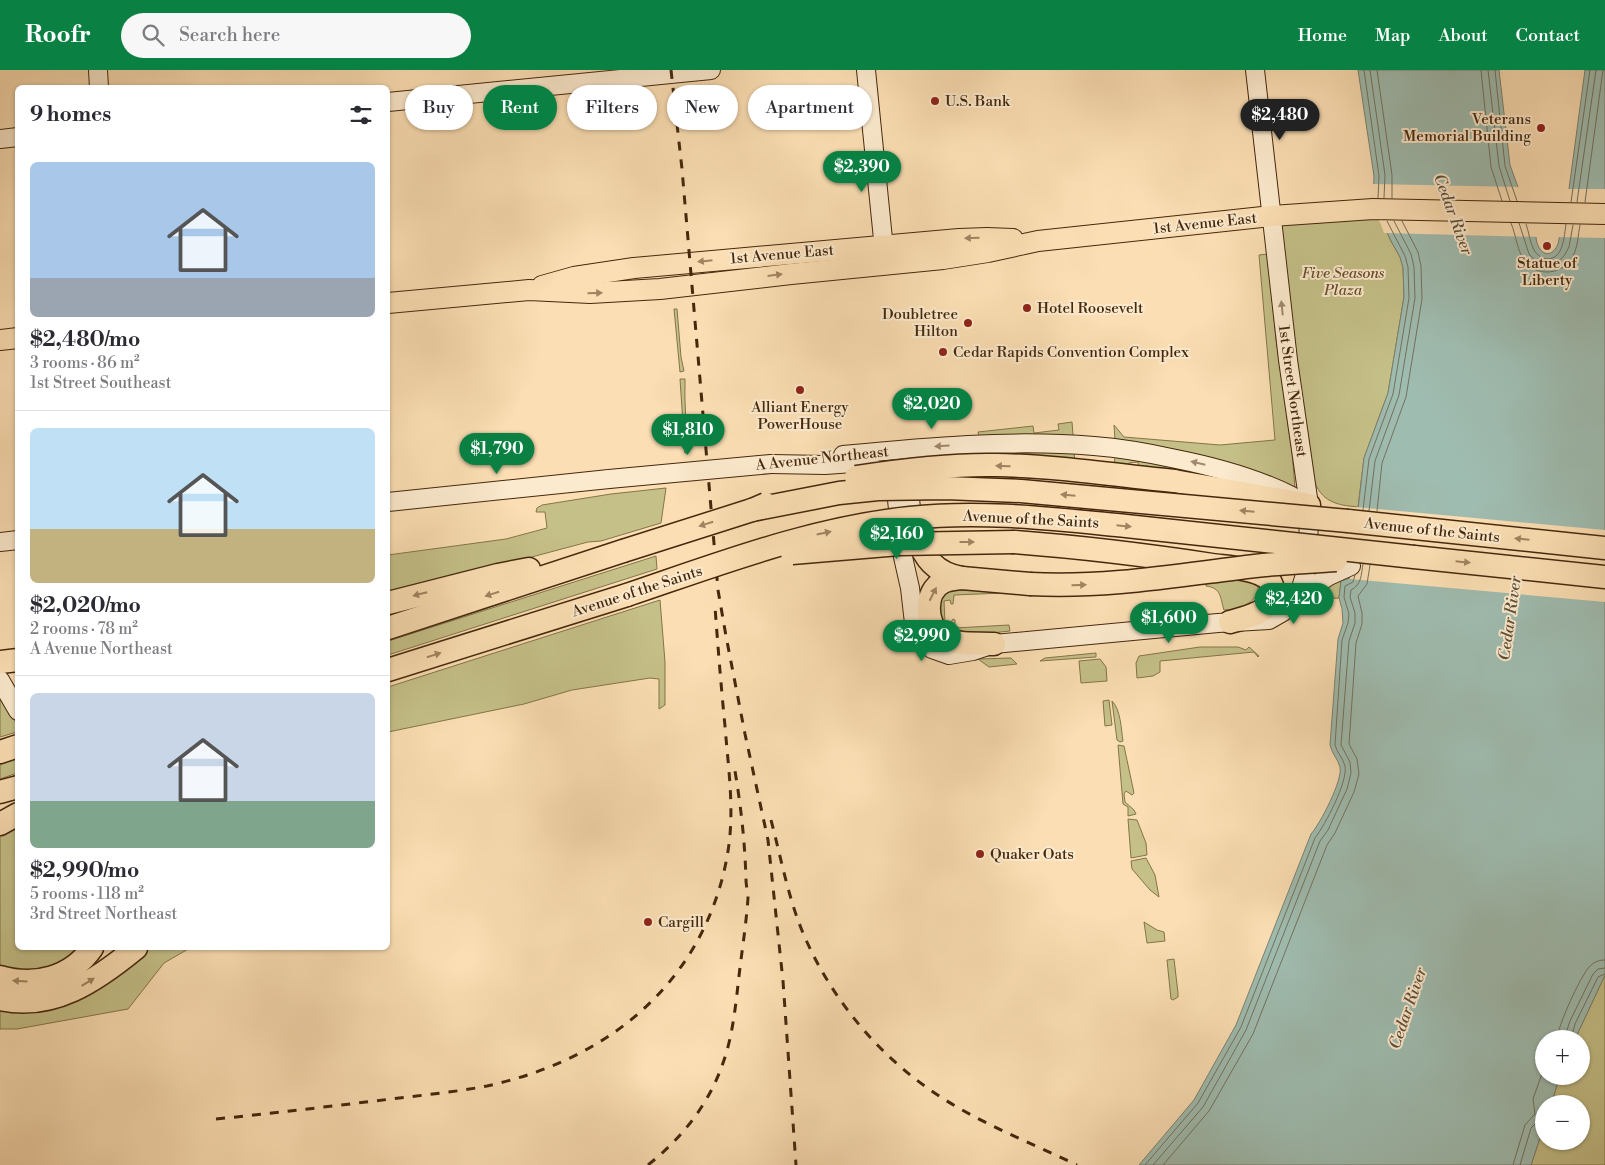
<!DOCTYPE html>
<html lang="en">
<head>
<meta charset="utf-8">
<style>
	body { margin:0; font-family:"Libre Bodoni",serif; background:#f7f7f7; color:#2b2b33; height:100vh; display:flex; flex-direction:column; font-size:19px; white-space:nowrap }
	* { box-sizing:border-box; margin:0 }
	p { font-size:16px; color:#7c7c81 }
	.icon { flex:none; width:28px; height:28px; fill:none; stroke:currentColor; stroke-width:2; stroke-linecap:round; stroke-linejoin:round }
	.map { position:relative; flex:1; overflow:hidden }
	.side { position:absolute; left:15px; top:15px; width:375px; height:865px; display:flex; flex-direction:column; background:#fff; border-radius:8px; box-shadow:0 1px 4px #0004 }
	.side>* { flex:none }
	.guide { position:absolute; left:405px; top:15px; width:475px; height:45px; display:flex; gap:10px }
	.tools { position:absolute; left:1535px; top:960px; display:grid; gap:10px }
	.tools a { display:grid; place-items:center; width:55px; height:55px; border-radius:50%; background:#fff; box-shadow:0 1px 4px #0004; font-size:25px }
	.price { position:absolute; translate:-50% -42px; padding:0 11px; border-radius:18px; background:#0b8043; color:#fff; font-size:16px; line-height:32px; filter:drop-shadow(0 1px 2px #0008) }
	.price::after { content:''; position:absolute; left:50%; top:30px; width:15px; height:11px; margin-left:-8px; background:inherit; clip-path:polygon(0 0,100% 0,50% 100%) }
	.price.current { background:#222; color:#fff }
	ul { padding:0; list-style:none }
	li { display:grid; align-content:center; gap:10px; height:265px; padding:0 15px }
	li+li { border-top:1px solid #e1e1e2 }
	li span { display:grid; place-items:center; height:155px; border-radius:8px; color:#555 }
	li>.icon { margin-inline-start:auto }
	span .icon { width:90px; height:90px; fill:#fffc; stroke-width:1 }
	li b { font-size:21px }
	h2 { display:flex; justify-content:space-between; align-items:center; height:60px; padding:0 15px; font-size:21px }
	.pill { padding:0 18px; border-radius:22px; background:#fff; box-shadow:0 1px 4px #0004; font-size:18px; line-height:45px }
	.pill.current { background:#0b8043; color:#fff }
	header { display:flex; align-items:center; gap:30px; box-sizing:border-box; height:70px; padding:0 25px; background:#0b8043; color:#fff }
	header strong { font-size:24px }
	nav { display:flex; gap:28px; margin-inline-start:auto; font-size:18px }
	.search { width:350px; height:45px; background:#f7f7f7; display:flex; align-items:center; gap:12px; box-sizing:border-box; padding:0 18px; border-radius:28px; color:#7c7c81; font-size:19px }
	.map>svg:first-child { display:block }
	.green { fill:#c5c088; stroke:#85744a }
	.water { fill:#9fbcb0; stroke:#7b816f }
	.pier { fill:#fbdeb3 }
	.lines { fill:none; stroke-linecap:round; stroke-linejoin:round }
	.shore { stroke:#72725e; stroke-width:1 }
	.secondary-casing { stroke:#45280d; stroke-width:20 }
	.primary-casing { stroke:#45280d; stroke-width:22 }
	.highway-casing { stroke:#45280d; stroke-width:25 }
	.secondary { stroke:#fceace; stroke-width:18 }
	.primary { stroke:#fbdeb3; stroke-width:20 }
	.highway { stroke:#fbdeb3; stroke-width:22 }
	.rail { stroke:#45280d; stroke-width:3; stroke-dasharray:9 9; stroke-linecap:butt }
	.secondary-bridge-casing { stroke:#45280d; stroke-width:20; stroke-linecap:butt }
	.highway-bridge-casing { stroke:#45280d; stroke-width:25; stroke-linecap:butt }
	.secondary-bridge { stroke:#fceace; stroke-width:18 }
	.highway-bridge { stroke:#fbdeb3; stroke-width:22 }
	.oneway { fill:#a08360 }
	.oneway2 { fill:#a0896e }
	.poi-dot { fill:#8f2418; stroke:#fceace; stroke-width:2 }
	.labels { text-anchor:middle; stroke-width:4; stroke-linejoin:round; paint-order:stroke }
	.poi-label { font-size:15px; fill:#45280d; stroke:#fceace; text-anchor:start }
	.street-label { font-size:15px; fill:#45280d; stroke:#fceace }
	.park-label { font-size:15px; font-style:italic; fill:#654e2c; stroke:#fceace }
	.water-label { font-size:16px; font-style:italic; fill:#5c4d36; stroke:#fceace }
</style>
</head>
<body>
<header>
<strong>Roofr</strong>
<div class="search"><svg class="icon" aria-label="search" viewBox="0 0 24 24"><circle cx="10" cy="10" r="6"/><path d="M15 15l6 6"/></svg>Search here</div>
<nav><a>Home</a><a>Map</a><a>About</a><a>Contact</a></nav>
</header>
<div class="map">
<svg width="1605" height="1095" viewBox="0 0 1605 1095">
	<rect width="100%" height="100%" fill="#fbdeb3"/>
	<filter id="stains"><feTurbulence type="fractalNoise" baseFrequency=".004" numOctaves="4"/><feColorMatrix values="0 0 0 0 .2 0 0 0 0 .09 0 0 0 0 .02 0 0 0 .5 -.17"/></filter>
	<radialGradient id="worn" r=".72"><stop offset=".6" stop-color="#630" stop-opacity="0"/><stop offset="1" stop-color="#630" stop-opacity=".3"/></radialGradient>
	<g class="green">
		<path d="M1373,140L1382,151L1391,171L1400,187L1403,197L1404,227L1388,323L1364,388L1358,437C1336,435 1321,432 1313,408L1302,326L1275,175L1272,146Z"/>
		<polygon points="1268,184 1276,269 1292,382 1295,418 1115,370 1114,355 1124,367 1220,375 1275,370 1259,185"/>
		<polygon points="674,239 677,239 681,287 684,301 680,302"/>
		<path d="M680,309H685C684,334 687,358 687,383H685Z"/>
		<polygon points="1072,352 1073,365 1071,367 979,367 978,362 1033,356 1034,363 1059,360 1058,354"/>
		<polygon points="1074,381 1075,395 955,386"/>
		<polygon points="1115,385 1146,389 1242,412 1139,400 1138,392 1129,393 1130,401 1114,399"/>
		<polygon points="666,418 661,453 601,471 588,472 449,509 388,523 388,485 506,469 547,458 545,442 536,442 537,438 542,435 611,424"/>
		<polygon points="656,486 657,499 388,585 388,571"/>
		<path d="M1248,507L1258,515V524C1250,535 1238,540 1224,540C1220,528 1222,518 1206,516V513Z"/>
		<path d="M1341,511L1339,528C1331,529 1324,527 1320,520Z"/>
		<polygon points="953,517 1004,523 954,525 953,534 951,534 950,530 944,531 945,553 950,553 953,549 955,550 955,558 1009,555 1010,561 963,566 941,555 939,529"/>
		<polygon points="660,530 665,592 665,635 659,639 659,609 650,608 572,620 524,634 388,662 388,617"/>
		<polygon points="1200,577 1238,577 1246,580 1249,577 1259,586 1258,587 1254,582 1160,591 1160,602 1153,606 1137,608 1136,593 1139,586"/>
		<polygon points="1096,583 1096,587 1040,591 1045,588"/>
		<polygon points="1011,588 1017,594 989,597 978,589"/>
		<polygon points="1100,589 1106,597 1107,611 1081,613 1079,591"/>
		<polygon points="0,625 18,656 17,662 0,667"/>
		<polygon points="1109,630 1112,655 1105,656 1103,631"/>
		<path d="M1112,631C1121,640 1121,659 1123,671L1120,672L1117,670Z"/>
		<polygon points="1118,675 1124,676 1134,723 1132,725 1126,721 1124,724 1125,732 1134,740 1136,744 1128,746 1128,737 1123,734"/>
		<polygon points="17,689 17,703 0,709 0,695"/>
		<polygon points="17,749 18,878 85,878 61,898 0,902 0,758"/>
		<polygon points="1128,749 1137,750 1146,773 1147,785 1131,788"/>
		<polygon points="1146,788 1155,805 1159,827 1150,820 1132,799 1131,791"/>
		<polygon points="1144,852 1157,860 1164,862 1165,871 1147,873"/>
		<polygon points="145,878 190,878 164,893 128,939 17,959 0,959 0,935"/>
		<polygon points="1174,889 1178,923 1178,927 1173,930 1171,929 1167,890"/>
		<polygon points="1605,905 1605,1095 1531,1095 1544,1056 1544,1071 1581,1071 1581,1034 1551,1034 1560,1006 1581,1006 1581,969 1575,969"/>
	</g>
	<path class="water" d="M1358,0H1499L1510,95L1536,167C1537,182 1550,192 1558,174L1569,119L1585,0H1605V905L1575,969H1544V1006H1560L1551,1034H1544V1056L1531,1095H1139L1194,1030L1236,955L1311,764C1320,754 1343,710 1340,697C1338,689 1332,684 1330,675L1338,569L1343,553L1342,539L1339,528L1341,511L1350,508L1364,388L1388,323L1404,227L1403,198L1400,187L1391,171L1382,151L1373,140L1374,106Z"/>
	<g class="pier">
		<polygon points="1373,114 1520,117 1539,167 1384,163 1380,152 1373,144"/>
		<polygon points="1566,119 1605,119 1605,168 1556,167"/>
		<polygon points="1356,437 1605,460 1605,532 1350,509 1351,498 1348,498"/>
	</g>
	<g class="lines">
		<g class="shore">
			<polyline points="1364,0 1379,106 1378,128"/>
			<polyline points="1370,0 1385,105 1384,128"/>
			<polyline points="1377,0 1392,105 1392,128"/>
			<polyline points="1481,0 1491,97 1502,131"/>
			<polyline points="1488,0 1499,96 1510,131"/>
			<polyline points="1495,0 1505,96 1517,131"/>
			<polyline points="1571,132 1590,0"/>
			<polyline points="1577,132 1596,0"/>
			<polyline points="1585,132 1603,0"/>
			<path d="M1511,153C1516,165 1517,180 1524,190C1537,208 1563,205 1573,186C1578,176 1578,165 1580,155"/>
			<polyline points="1519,153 1529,184 1536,192 1546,195 1556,193 1564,186 1569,177 1573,155"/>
			<path d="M1526,154C1529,162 1530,173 1534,180C1537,185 1541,188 1547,189C1564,189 1564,166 1566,154"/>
			<polyline points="1363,440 1369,389 1393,324 1409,228 1408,197 1405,186 1387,151"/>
			<polyline points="1369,441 1375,391 1399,325 1415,228 1414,197 1411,184 1394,151"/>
			<polyline points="1377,441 1382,393 1406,327 1422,229 1421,196 1418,182 1402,151"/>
			<path d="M1557,969C1557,957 1582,903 1590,896C1594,892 1599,890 1605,890"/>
			<polyline points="1564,969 1570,951 1593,904 1598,899 1605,898"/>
			<polyline points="1571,969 1575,954 1598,907 1605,904"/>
			<path d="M1145,1095L1198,1033L1241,957L1315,768C1325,755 1348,712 1345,696C1343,688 1337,683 1335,675L1342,570L1348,553L1349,544L1344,527L1345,516L1353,512L1355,505"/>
			<path d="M1153,1095L1203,1037L1246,960L1320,771L1328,760L1347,719L1351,703L1350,692L1341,675L1349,571L1355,553V543L1350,527L1351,520C1362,514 1361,505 1363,494"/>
			<polyline points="1163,1095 1209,1041 1253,964 1327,775 1335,763 1354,722 1359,704 1357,689 1349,674 1356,573 1362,554 1362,543 1358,526 1367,514 1370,495"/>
			<polyline points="1513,1095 1525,1055 1535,1044 1533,1029 1544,998"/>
			<polyline points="1520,1095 1531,1058 1536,1053 1544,1051"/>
		</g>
		<g class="secondary-casing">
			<g id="secondary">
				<polyline points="98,0 99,18"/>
				<polyline points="866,0 885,189"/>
				<polyline points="388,32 711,0"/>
				<polyline points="0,69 18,67"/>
				<path d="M843,385C926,377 1010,369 1094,376C1121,378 1149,383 1176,389C1216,397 1256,408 1292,426"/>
				<polyline points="771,394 825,395 853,393 869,396 885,404 894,414 896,420 903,487 910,518 914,553 920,569 932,579 949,585 973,581 994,574 1218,553 1269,550 1283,542 1291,534 1300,521 1308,495 1309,435 1288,290 1255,0"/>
				<polyline points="908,407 913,460"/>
				<polyline points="388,432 609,409"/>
				<polyline points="0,472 18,470"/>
				<polyline points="1297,527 1329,506 1351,496"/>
				<polyline points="0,610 18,641"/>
			</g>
		</g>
		<g class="primary-casing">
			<g id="primary">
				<polyline points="542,216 574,207 634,198 959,169 987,168 1013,169"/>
				<polyline points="388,233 529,220 590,223 660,219 791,204 943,189 988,182 1038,171 1272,146 1373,139 1605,144"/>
				<polyline points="0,270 18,268"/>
			</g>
		</g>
		<g class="highway-casing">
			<g id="highway">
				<polyline points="1174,411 1309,435"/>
				<polyline points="1348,451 1605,478"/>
				<path d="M914,463C925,488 934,503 962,508"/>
				<path d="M1014,472C1080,477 1146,485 1212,495C1226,497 1252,498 1264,506C1272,510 1275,520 1272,529C1267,544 1243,548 1230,552"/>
				<polyline points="1414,487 1605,507"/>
				<polyline points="388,533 498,505 529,499"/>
				<polyline points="388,558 623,481"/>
				<path d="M994,574C978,573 954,576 941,566C925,554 924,521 943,512C949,509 956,509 962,508L1030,514"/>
				<polyline points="0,592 18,590"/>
				<polyline points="388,600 627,525"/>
				<polyline points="0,682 18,676"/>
				<polyline points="0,722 18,717"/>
				<polyline points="0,754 18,744"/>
				<path d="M0,907C35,917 71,908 92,878"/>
				<path d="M0,929C53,941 97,910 136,878"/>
			</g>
		</g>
		<use href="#secondary" class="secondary"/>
		<use href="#primary" class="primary"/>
		<use href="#highway" class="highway"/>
		<g class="rail">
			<polyline points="671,0 682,99 718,520 726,566 745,664 768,770 783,911 796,1095"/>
			<path d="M771,750C781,788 788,827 803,863C834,936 889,998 957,1037C995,1059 1037,1076 1077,1095"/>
			<path d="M216,1049C275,1043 333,1036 391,1029C423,1025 456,1022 487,1016C569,998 643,957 689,885C710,852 724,813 729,774C734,735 728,695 725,656C721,616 718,577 715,537"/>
			<path d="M648,1095C682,1068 709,1034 723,993C732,968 735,941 738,915C741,886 746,857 748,828C748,822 746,816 746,810C745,773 741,737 735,701"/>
		</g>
		<g class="secondary-bridge-casing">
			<polyline id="secondary-bridge" points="609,409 771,394"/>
		</g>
		<g class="highway-bridge-casing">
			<g id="highway-bridge">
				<path d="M856,407C902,400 949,394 996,395C1055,396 1115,405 1174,411"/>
				<polyline points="752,440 839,423 878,419 946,418 1021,421 1348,451"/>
				<polyline points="623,481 752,440 766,434"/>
				<polyline points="792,483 899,474 1014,472"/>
				<path d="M1030,514C1108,518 1179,505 1255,496C1282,493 1309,492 1336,490"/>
				<path d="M627,525C719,494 812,458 910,448C982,440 1054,449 1126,456C1222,466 1318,477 1414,487"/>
			</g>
		</g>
		<use href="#secondary-bridge" class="secondary-bridge"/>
		<use href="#highway-bridge" class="highway-bridge"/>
	</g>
	<defs><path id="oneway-solid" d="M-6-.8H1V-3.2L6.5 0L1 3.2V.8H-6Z" transform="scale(1.25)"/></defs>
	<g class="oneway">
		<use href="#oneway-solid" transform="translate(972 168) rotate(178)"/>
		<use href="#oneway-solid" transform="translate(705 191) rotate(174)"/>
		<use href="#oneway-solid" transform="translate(775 205) rotate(-7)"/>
		<use href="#oneway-solid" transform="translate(595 223) rotate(-2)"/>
		<use href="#oneway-solid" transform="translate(1003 396) rotate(-178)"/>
		<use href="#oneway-solid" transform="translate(1068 425) rotate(-175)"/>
		<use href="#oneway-solid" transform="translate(1247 441) rotate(-175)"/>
		<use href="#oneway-solid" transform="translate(706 454) rotate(163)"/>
		<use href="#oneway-solid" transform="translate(1124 456) rotate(6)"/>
		<use href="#oneway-solid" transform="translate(824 463) rotate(-12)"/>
		<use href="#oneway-solid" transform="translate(1522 469) rotate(-174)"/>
		<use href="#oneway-solid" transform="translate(967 472)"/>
		<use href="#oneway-solid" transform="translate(1463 492) rotate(6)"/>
		<use href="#oneway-solid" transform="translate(1079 515) rotate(-1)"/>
		<use href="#oneway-solid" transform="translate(420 524) rotate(166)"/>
		<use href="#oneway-solid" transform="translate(492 524) rotate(162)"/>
		<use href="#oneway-solid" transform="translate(933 524) rotate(-63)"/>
		<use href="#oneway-solid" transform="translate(434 585) rotate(-17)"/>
		<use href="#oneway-solid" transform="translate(20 911) rotate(-176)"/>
		<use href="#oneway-solid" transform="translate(88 912) rotate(-31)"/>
	</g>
	<g class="oneway2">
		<use href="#oneway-solid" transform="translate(1282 238) rotate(-96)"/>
		<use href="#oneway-solid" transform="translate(942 376) rotate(177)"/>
		<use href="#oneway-solid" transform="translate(1198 393) rotate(-167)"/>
	</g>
	<g class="poi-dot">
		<circle cx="935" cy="31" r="5"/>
		<circle cx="1541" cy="58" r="5"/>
		<circle cx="1547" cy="176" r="5"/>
		<circle cx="1027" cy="238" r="5"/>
		<circle cx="968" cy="253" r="5"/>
		<circle cx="943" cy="282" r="5"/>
		<circle cx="800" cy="320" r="5"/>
		<circle cx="980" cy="784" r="5"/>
		<circle cx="648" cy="852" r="5"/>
	</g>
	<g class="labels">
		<g class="poi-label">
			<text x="945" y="36">U.S. Bank</text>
			<text x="1531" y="54" text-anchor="end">Veterans<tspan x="1531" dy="17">Memorial Building</tspan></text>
			<text x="1547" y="198" text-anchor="middle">Statue of<tspan x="1547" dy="17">Liberty</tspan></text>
			<text x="1037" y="243">Hotel Roosevelt</text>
			<text x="958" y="249" text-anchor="end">Doubletree<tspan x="958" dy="17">Hilton</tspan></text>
			<text x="953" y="287">Cedar Rapids Convention Complex</text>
			<text x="800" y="342" text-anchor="middle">Alliant Energy<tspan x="800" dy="17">PowerHouse</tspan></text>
			<text x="990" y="789">Quaker Oats</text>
			<text x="658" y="857">Cargill</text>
		</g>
		<g class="street-label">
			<text transform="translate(1205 153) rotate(-6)" y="5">1st Avenue East</text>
			<text transform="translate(782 184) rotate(-5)" y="5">1st Avenue East</text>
			<text transform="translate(1293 321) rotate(82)" y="5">1st Street Northeast</text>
			<text transform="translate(822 388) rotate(-6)" y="5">A Avenue Northeast</text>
			<text transform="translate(1031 449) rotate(3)" y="5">Avenue of the Saints</text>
			<text transform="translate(1432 460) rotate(6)" y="5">Avenue of the Saints</text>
			<text transform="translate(637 521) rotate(-18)" y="5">Avenue of the Saints</text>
		</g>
		<g class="park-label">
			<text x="1343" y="208">Five Seasons<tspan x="1343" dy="17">Plaza</tspan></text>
		</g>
		<g class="water-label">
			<text transform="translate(1454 144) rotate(70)" y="6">Cedar River</text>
			<text transform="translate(1509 548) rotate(-82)" y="6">Cedar River</text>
			<text transform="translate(1407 938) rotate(-71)" y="6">Cedar River</text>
		</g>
	</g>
	<rect width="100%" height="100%" filter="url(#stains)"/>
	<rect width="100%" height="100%" fill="url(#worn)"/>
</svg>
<div class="tools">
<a>+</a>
<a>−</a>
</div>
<b class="price current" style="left:1280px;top:71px">$2,480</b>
<b class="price" style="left:862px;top:123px">$2,390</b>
<b class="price" style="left:932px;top:360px">$2,020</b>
<b class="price" style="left:688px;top:386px">$1,810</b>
<b class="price" style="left:497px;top:405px">$1,790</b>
<b class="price" style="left:897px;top:490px">$2,160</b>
<b class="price" style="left:1294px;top:555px">$2,420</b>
<b class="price" style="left:1169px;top:574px">$1,600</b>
<b class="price" style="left:922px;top:592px">$2,990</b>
<div class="guide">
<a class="pill">Buy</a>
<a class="pill current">Rent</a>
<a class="pill">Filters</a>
<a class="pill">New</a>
<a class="pill">Apartment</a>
</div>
<section class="side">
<h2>9 homes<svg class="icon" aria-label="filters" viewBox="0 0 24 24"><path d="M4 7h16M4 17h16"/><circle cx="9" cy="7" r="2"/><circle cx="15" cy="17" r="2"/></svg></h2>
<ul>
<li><span style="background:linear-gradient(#a9c7e8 75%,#9aa5b1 0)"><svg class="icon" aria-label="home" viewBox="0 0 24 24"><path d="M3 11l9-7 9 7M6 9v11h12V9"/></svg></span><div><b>$2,480/mo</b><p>3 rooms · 86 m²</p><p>1st Street Southeast</p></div></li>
<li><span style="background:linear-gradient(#bfe0f5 65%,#c2b280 0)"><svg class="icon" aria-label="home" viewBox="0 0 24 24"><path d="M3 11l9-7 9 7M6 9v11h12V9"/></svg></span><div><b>$2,020/mo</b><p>2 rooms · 78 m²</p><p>A Avenue Northeast</p></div></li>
<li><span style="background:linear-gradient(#c9d6e8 70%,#7fa58c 0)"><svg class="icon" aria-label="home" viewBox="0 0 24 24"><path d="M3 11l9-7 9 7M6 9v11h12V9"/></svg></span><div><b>$2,990/mo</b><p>5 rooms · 118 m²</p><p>3rd Street Northeast</p></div></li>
</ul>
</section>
</div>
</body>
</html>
